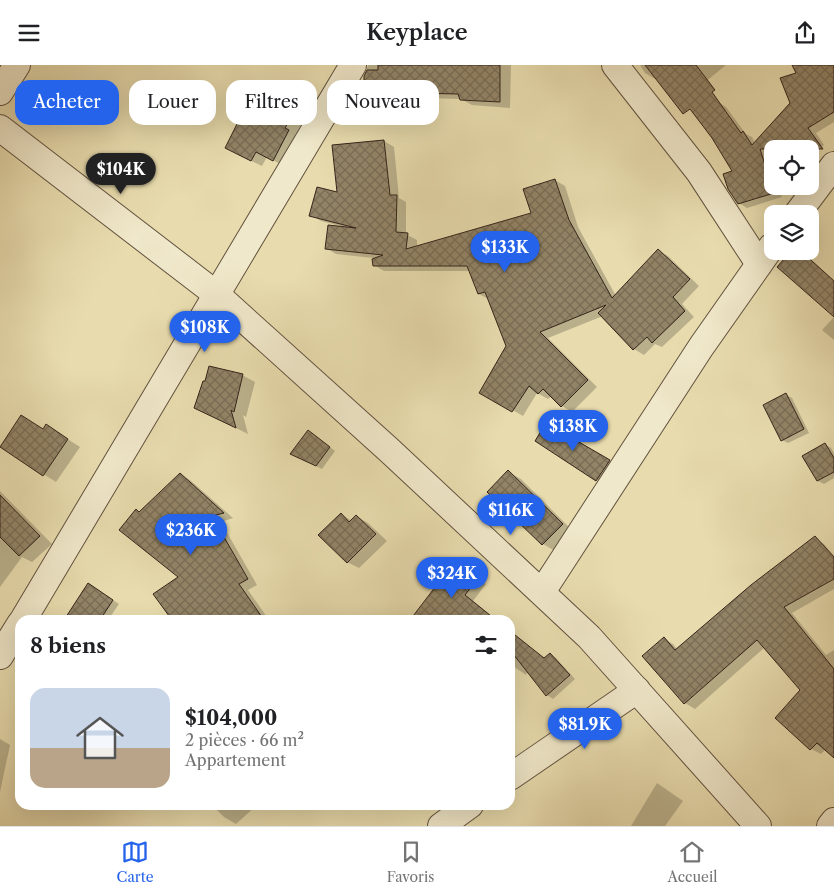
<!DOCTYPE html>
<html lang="fr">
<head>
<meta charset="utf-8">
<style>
	body { margin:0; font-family:"Libre Caslon Text",serif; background:#f6f6f6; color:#202124; height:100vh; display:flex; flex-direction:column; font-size:19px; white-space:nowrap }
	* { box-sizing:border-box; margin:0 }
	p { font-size:16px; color:#757577 }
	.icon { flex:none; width:28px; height:28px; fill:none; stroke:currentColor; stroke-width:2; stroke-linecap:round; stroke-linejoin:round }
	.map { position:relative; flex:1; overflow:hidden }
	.sheet { position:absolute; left:15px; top:550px; width:500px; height:195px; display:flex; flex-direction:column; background:#fff; border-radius:15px; box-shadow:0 5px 20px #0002 }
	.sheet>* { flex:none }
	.hud { position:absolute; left:15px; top:15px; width:500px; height:45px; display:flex; gap:10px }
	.buttons { position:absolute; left:764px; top:75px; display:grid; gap:10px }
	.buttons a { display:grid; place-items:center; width:55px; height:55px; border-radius:10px; background:#fff; box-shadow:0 5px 20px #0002; font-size:25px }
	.price { position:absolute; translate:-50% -42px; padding:0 11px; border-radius:18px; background:#2563eb; color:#fff; font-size:16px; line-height:32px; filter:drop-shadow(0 1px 2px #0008) }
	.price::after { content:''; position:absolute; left:50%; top:30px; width:15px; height:11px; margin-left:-8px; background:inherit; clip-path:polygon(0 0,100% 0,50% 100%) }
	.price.active { background:#222; color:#fff }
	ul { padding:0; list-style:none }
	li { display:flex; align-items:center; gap:15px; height:125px; padding:0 15px }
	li+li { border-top:1px solid #e0e0e0 }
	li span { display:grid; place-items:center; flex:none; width:140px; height:100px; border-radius:15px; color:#555 }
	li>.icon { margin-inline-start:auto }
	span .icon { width:60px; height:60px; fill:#fffc; stroke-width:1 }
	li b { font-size:21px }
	h2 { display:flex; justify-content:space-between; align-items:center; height:60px; padding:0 15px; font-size:21px }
	.pill { padding:0 18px; border-radius:15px; background:#fff; box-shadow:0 5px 20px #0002; font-size:18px; line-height:45px }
	.pill.active { background:#2563eb; color:#fff }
	header { display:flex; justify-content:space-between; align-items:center; height:65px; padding:0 15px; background:#fff; font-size:22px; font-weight:600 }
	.menu { display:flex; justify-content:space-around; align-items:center; height:70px; border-top:1px solid #e0e0e0; background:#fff; font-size:14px; color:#757577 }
	.menu a { display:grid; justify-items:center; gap:2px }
	.menu .active { color:#2563eb }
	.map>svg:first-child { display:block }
	.shadow { fill:#0003 }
	.building { fill:url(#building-cross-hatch); stroke:#35241a }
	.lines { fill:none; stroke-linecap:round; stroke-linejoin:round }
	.street-casing { stroke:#62523f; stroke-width:28 }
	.street { stroke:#f0e8ca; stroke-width:26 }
</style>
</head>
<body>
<header><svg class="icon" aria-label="menu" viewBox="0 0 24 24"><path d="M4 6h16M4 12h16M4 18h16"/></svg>Keyplace<svg class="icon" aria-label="share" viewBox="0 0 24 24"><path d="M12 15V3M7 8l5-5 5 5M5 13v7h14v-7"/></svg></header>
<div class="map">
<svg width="834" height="761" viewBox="0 0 834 761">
	<defs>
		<pattern id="building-cross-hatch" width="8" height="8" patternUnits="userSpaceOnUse" patternTransform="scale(1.25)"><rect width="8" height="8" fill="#928467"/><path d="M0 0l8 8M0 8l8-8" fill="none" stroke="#786c54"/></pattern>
	</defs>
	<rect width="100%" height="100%" fill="#e8dcae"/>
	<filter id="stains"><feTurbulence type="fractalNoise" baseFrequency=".004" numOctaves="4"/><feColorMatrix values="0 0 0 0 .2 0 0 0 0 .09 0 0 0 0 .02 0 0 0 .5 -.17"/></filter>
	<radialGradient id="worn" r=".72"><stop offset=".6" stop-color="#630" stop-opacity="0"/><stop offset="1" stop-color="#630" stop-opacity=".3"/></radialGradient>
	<g class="shadow">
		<polygon points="368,0 511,0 510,43 472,40 461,34 423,33 423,39 375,38 365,32 365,11"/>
		<polygon points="640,0 726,0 681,37 656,13 655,14 645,8"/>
		<polygon points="793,0 834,0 834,57 816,68 824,80 810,90 810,84 772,84 772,121 778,121 782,132 747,143 739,138 734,107 718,37 726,42 746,69 752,72 755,78 791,39 798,8"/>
		<polygon points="279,22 313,41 295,70 299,73 284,101 267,92 262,101 239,90"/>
		<polygon points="384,76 394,82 399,133 406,137 406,169 417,175 417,182 532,149 555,115 565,121 578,162 616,231 658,186 668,191 699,221 682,239 694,252 662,282 655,279 644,290 634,284 603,251 548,273 597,322 572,347 562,341 552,331 548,334 537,328 523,351 481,327 508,281 490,235 479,229 470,206 384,206 374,200 373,193 336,189 326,183 340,161 321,156 311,150 338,128 334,81"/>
		<polygon points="801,186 834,215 834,250"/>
		<polygon points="834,252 834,275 822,265"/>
		<polygon points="242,310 255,317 246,352 243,350 248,369 196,343"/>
		<polygon points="786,330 792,333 809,368 788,378 782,375"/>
		<polygon points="547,360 621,402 608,421 537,376"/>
		<polygon points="47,361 80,382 56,417 1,382 44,365"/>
		<polygon points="309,366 335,386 322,404 297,392"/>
		<polygon points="825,379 831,383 834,388 834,413 824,419 818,416 804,391"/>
		<polygon points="508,407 521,414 574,467 555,486 543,479"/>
		<polygon points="180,409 190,415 233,453 221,457 257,520 248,525 269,555 173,555 181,512 140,448"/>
		<polygon points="0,426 52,479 32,497 22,492 0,522"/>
		<polygon points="341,449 352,456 356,451 368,458 387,476 359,503 347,497"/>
		<polygon points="814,473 824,479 834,491 834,524 792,548 826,590 834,585 834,688 827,683 821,689 811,684 802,625 765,582 695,644 685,638 664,574 673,579 677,584"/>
		<polygon points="455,498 486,519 473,536 496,555 432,555"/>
		<polygon points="95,523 119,539 108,555 76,555"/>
		<polygon points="510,567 530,607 550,589 556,593 575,614 553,634 547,630 528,607 526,610 510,599"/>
		<polygon points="0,674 10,680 0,727"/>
		<polygon points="657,718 683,736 665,761 631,761"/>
		<polygon points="212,740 257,740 236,759 224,752"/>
	</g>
	<g class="building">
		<polygon points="378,0 500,0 500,37 460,35 458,29 413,28 413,34 364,32 364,11 367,5 378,5"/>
		<polygon points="645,0 696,0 715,25 712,27 741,68 743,66 752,80 790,38 780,13 796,8 792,0 834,0 834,47 808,63 823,84 760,84 774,128 738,139 728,124 723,109 732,106 712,73 690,44 683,49"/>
		<polygon points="279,21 302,34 285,63 289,65 273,96 256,87 251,96 225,83 245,43 260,50"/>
		<polygon points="384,75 390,130 397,130 396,167 408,168 406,184 531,148 523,124 555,114 569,155 612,233 658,184 690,214 673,232 685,246 652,278 647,272 633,285 598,248 606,240 540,267 588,315 561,342 543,324 538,329 529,321 512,347 479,328 506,281 485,227 478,229 467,201 373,201 372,194 383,190 325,184 328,160 356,163 309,151 317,122 337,127 332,80"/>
		<polygon points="791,186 801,186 834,216 834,252 777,202"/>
		<polygon points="209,301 243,309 234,347 231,345 236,363 194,343 203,316 205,316"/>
		<polygon points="786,328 804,364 781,376 763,340"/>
		<polygon points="21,350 43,364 46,359 68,374 43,411 0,382"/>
		<polygon points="546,358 610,395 596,416 535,376"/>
		<polygon points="308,365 330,382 316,401 290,389"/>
		<polygon points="825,378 834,393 834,407 817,416 802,391"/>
		<polygon points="508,405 563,459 542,480 487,427"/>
		<polygon points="180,408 224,448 212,451 248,514 239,519 264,555 172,555 153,529 178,512 119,465 136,444 139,447"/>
		<polygon points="0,430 40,471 19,491 0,472"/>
		<polygon points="341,448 349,457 356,450 376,469 347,498 318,470"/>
		<polygon points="815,471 834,492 834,514 784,542 834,604 834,693 817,678 810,685 775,653 800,625 757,575 684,639 642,591 664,572 675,585 751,520"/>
		<polygon points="455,496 478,513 465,530 496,555 410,555"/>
		<polygon points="88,518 113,535 100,555 64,555"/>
		<polygon points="510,566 544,593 550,588 570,610 546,631 510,585"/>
	</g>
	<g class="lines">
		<g class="street-casing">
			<g id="street">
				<polyline points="615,0 699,107 759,199"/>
				<polyline points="0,27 17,0"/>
				<polyline points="0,63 216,229 389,385 589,572 758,761"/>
				<polyline points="797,149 834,100"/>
				<polyline points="542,527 701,282 772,181"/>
				<polyline points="23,555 353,0"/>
				<polyline points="0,591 20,559"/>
				<polyline points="510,712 637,625"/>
				<polyline points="441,761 470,740"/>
				<polyline points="830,761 834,756"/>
			</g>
		</g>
		<use href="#street" class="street"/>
	</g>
	<rect width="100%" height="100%" filter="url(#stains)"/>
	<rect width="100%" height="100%" fill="url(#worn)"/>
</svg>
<div class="buttons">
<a><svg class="icon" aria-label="locate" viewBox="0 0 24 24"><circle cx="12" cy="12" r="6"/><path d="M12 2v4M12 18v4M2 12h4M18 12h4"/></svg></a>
<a><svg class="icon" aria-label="layers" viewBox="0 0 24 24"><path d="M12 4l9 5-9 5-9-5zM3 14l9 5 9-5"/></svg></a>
</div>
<b class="price active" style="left:121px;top:130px">$104K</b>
<b class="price" style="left:505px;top:208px">$133K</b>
<b class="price" style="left:205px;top:288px">$108K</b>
<b class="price" style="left:573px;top:387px">$138K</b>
<b class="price" style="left:511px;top:471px">$116K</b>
<b class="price" style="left:191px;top:491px">$236K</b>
<b class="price" style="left:452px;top:534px">$324K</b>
<b class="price" style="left:585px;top:685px">$81.9K</b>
<div class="hud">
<a class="pill active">Acheter</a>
<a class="pill">Louer</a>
<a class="pill">Filtres</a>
<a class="pill">Nouveau</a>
</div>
<section class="sheet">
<h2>8 biens<svg class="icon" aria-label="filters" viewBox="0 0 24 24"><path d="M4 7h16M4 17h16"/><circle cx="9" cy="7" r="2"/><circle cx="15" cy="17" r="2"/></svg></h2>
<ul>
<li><span style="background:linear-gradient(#c9d6e8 60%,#b9a48a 0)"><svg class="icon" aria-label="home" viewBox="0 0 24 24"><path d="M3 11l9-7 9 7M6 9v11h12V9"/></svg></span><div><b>$104,000</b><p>2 pièces · 66 m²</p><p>Appartement</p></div></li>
</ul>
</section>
</div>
<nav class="menu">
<a class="active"><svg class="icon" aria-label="map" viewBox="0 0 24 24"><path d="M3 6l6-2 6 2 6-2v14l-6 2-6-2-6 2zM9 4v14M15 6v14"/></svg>Carte</a>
<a><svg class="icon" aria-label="saved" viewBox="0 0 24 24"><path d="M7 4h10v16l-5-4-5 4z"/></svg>Favoris</a>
<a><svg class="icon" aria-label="home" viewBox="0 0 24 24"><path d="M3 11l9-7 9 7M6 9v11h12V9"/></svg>Accueil</a>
</nav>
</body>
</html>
